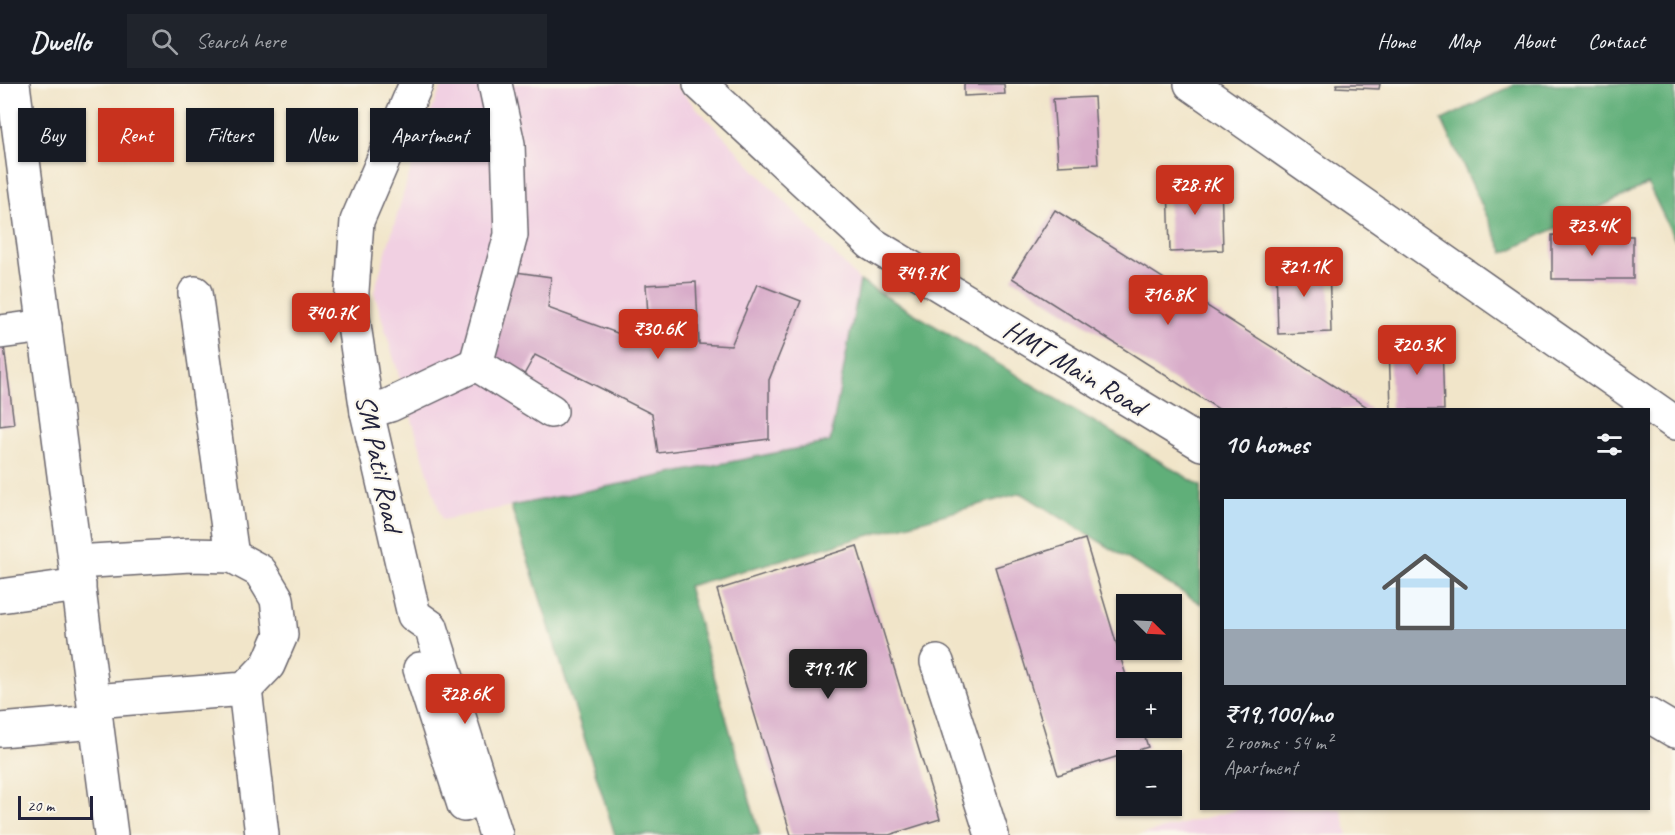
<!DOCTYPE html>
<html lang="en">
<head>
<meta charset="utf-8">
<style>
	body { margin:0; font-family:Caveat,sans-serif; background:#20242c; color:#f1f3f6; height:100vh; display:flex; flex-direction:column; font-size:22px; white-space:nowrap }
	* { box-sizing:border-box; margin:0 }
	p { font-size:20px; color:#9ea1a6 }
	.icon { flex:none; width:33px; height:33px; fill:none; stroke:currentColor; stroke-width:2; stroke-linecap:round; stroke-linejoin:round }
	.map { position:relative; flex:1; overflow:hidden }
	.sheet { position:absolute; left:1200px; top:324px; width:450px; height:402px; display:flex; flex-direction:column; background:#171b24; border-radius:0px; box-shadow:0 2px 4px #0004 }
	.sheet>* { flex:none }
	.hud { position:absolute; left:18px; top:24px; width:570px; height:54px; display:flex; gap:12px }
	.needle { width:39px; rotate:114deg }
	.controls { position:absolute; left:1116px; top:510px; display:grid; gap:12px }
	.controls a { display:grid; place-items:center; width:66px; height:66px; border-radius:0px; background:#171b24; box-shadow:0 2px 4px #0004; font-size:30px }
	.scale { position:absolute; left:18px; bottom:15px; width:75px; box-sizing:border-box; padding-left:6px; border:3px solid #22223b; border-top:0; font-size:16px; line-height:21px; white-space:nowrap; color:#22223b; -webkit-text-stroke:4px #fbf7ec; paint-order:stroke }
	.price { position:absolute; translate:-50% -51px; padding:0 14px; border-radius:6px; background:#c8321e; color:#fff; font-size:20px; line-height:39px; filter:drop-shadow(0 2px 3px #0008) }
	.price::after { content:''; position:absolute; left:50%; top:36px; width:18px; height:14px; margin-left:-9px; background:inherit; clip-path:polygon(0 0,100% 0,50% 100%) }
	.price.on { background:#222; color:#fff }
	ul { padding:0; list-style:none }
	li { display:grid; align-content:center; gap:12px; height:318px; padding:0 24px }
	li+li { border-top:2px solid #363941 }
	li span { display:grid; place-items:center; height:186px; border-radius:0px; color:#555 }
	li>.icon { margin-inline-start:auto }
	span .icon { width:108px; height:108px; fill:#fffc; stroke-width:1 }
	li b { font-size:26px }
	h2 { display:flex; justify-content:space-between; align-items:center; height:72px; padding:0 24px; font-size:26px }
	.chip { padding:0 21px; border-radius:0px; background:#171b24; box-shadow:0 2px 4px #0004; font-size:21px; line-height:54px }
	.chip.on { background:#c8321e; color:#fff }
	header { display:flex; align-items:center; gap:36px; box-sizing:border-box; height:84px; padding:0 30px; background:#171b24; border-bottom:2px solid #363941 }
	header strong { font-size:28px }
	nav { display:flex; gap:33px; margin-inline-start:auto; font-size:21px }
	.search { width:420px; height:54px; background:#20242c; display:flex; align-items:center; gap:15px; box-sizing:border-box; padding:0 21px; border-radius:0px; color:#9ea1a6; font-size:22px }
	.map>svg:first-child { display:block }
	.built { fill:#f1d0e2 }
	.forest { fill:#60af79; stroke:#41685a; stroke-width:1.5 }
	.building { fill:#d8acc9 }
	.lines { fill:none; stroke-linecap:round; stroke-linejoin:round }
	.minor-casing { stroke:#6a666d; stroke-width:36 }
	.minor { stroke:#fff; stroke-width:33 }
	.labels { text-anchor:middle; stroke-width:4.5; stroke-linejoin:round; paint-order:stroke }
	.street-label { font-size:28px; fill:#22223b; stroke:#fbf7ec }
</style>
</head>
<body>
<header>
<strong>Dwello</strong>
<div class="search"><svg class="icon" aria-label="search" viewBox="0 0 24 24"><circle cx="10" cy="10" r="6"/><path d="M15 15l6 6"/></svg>Search here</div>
<nav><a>Home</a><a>Map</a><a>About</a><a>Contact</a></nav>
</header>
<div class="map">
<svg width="1675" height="751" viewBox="0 0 1675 751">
	<rect width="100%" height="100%" fill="#fbf7ec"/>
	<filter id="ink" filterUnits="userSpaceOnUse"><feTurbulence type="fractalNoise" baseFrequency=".0167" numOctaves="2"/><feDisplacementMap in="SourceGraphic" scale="12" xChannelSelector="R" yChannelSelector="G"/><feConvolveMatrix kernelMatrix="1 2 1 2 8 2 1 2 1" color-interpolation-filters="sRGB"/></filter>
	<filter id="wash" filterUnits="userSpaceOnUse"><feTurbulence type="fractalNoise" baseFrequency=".008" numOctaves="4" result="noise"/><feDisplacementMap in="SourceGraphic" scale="24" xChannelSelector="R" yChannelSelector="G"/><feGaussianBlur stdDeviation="1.35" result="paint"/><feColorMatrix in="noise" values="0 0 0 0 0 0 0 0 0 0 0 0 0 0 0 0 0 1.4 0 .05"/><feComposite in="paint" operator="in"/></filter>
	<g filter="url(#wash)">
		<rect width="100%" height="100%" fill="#f1e5c9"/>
		<g class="built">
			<polygon points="443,0 674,0 860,197 830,358 442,436 374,208 421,51"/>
			<polygon points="1243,724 1341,725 1348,751 1140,751"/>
		</g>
		<g class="forest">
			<polygon points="1516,0 1675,0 1675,156 1648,100 1504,169 1442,36"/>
			<polygon points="860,197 1201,402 1201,520 1021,409 688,502 760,751 615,751 511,422 830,358"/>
		</g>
		<g id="blocks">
			<g class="building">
				<polygon points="964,0 1004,0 1005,10 964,12"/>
				<polygon points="1337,0 1380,0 1379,5 1336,3"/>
				<polygon points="1094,13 1098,80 1058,82 1053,15"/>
				<polygon points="1221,97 1223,166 1170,168 1168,98"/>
				<polygon points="1055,126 1372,326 1220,326 1012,194"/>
				<polygon points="1552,151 1633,152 1633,195 1552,195"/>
				<polygon points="1329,179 1331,248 1278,250 1276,181"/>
				<polygon points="516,188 551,193 548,224 650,261 646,201 696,198 699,260 731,262 757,200 801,217 769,296 769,355 658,369 652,330 535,271 521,296 484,274"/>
				<polygon points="1442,258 1444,326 1391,326 1389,259"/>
				<polygon points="4,262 14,340 0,342 0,263"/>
				<polygon points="1085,455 1128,598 1126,644 1142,644 1148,663 1058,691 995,483"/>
				<polygon points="857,462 940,735 889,751 791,751 717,506"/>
			</g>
		</g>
	</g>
	<g filter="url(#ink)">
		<use href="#blocks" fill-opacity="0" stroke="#6a666d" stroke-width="1.5"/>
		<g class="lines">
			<g class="minor-casing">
				<g id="minor">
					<polyline points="13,0 111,751"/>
					<polyline points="416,0 357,137 351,221 367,328 414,531 431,543 496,751"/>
					<polyline points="495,0 508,60 511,151 476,280 551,327"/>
					<polyline points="700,0 872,160 1202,360"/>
					<polyline points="1191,0 1675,339"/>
					<polyline points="195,209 232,472"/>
					<polyline points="0,248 45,242"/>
					<polyline points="367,328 390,321 476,280"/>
					<polyline points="76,478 190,471 232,472 260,487 277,515 281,551 268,581 245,605 94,617"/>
					<polyline points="0,512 79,501"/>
					<polyline points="937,578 992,751"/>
					<polyline points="420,585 464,721"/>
					<polyline points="245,605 262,751"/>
					<polyline points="1648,631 1675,647"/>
					<polyline points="0,646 96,638"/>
				</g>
			</g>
			<use href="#minor" class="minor"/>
		</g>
	</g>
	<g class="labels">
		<g class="street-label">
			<text transform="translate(1075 283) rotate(31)" y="10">HMT Main Road</text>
			<text transform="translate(380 379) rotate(78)" y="10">SM Patil Road</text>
		</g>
	</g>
</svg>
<div class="controls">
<a><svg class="needle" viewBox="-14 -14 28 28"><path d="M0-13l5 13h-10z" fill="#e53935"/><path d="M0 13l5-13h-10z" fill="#9ea1a6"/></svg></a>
<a>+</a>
<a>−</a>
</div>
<div class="scale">20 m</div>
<b class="price" style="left:1195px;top:132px">₹28.7K</b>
<b class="price" style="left:1592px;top:173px">₹23.4K</b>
<b class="price" style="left:1304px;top:214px">₹21.1K</b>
<b class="price" style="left:921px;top:220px">₹49.7K</b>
<b class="price" style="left:1168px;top:242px">₹16.8K</b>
<b class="price" style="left:331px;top:260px">₹40.7K</b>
<b class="price" style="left:658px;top:276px">₹30.6K</b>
<b class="price" style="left:1417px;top:292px">₹20.3K</b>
<b class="price on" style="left:828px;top:616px">₹19.1K</b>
<b class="price" style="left:465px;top:641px">₹28.6K</b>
<div class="hud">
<a class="chip">Buy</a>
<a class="chip on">Rent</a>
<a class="chip">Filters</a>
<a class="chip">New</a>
<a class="chip">Apartment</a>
</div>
<section class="sheet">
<h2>10 homes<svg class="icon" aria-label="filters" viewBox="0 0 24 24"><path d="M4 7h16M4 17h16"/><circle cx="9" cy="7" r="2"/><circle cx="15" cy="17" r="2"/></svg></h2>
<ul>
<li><span style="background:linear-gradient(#bfe0f5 70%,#9aa5b1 0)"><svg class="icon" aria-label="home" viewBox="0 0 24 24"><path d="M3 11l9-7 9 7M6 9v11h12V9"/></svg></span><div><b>₹19,100/mo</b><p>2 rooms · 54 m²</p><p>Apartment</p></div></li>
</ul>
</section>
</div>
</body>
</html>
